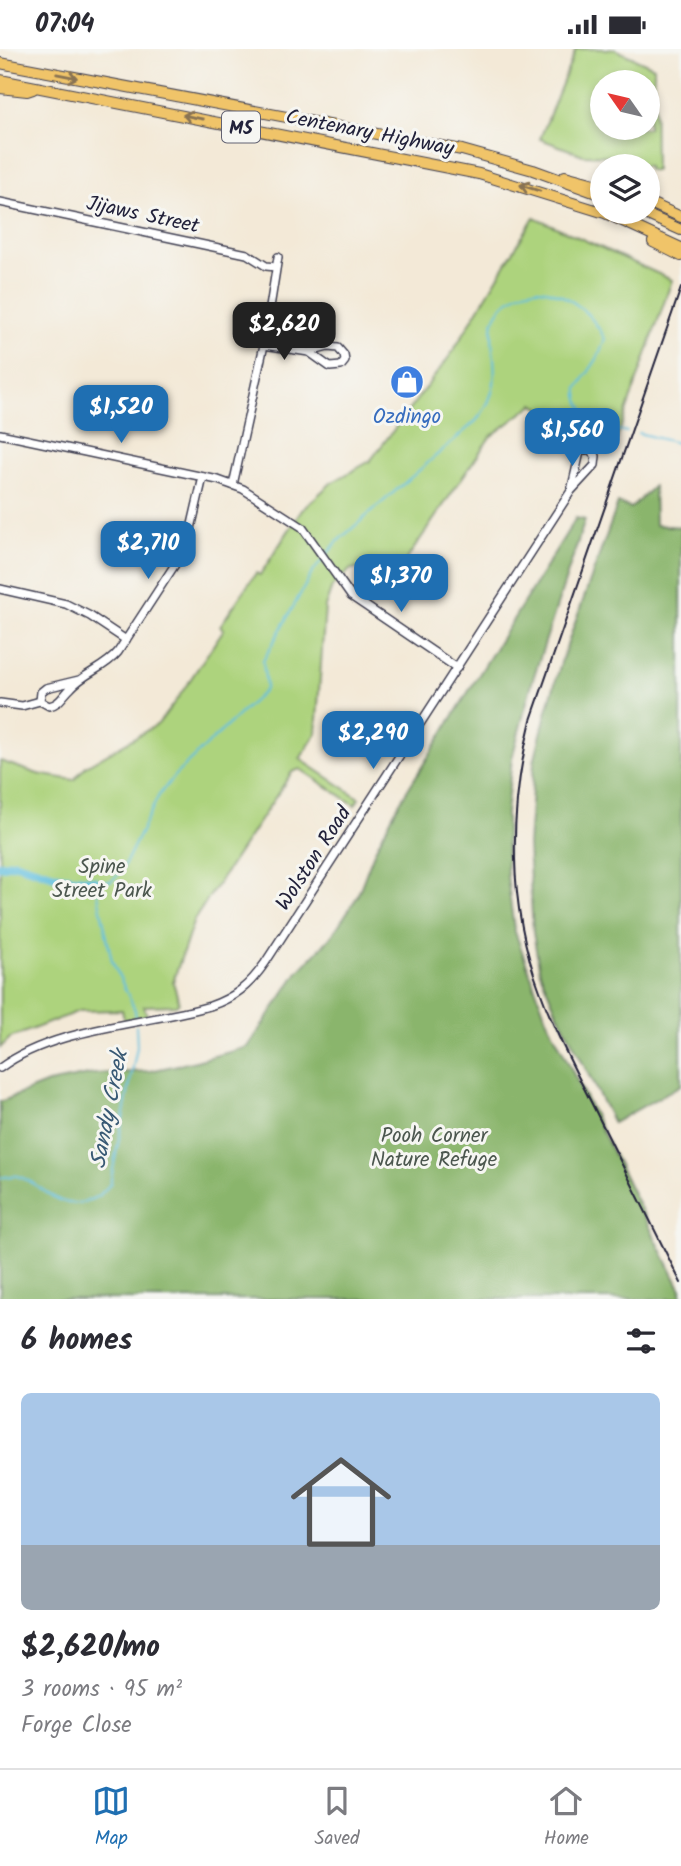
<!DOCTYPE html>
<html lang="en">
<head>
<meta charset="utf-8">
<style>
	body { margin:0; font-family:Kalam,sans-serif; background:#f7f7f7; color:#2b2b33; height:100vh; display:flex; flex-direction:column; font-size:26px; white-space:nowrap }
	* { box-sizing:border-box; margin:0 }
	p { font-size:23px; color:#7c7c81 }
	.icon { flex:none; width:38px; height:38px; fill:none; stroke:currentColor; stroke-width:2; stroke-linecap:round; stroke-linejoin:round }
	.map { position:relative; height:1250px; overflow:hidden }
	.details { display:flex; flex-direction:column; background:#fff; flex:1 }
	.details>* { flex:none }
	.needle { width:46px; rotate:304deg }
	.fabs { position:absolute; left:590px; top:21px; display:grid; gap:14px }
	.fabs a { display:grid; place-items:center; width:70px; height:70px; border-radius:50%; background:#fff; box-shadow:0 4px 10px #0003; font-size:35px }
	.price { position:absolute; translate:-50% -60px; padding:0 16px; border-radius:14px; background:#1f6fb2; color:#fff; font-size:23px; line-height:46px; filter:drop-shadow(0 2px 4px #0008) }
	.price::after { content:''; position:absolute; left:50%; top:42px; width:21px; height:16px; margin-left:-10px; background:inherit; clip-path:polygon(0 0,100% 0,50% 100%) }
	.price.selected { background:#222; color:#fff }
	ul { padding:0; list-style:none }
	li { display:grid; align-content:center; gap:14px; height:371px; padding:0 21px }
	li span { display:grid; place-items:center; height:217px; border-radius:10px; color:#555 }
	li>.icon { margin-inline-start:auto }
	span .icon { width:126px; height:126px; fill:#fffc; stroke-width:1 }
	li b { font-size:30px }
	h2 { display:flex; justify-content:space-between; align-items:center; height:84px; padding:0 21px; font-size:30px }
	.status { display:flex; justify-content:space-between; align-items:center; height:49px; padding:0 35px; background:#fff; direction:ltr }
	.status svg { height:19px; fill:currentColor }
	.dock { display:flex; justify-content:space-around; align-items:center; height:98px; border-top:2px solid #e1e1e2; background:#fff; font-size:19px; color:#7c7c81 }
	.dock a { display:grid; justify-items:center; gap:4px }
	.dock .selected { color:#1f6fb2 }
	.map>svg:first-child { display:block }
	.green { fill:#add37d; stroke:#687a5c; stroke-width:2; fill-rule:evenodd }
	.forest { fill:#8ab56c; stroke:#566c54; stroke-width:2 }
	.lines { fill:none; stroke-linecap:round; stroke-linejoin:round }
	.stream { stroke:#60bfdf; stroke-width:2 }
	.river { stroke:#60bfdf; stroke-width:9 }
	.minor-casing { stroke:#414052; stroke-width:10 }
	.highway-casing { stroke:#414052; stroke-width:12 }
	.minor { stroke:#fff; stroke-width:7 }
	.highway { stroke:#f0c469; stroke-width:10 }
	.rail { stroke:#22223b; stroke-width:2 }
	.oneway { stroke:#897352 }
	.labels { text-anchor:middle; stroke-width:6; stroke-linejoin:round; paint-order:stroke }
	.shield { fill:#f6f6f2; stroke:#626272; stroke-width:2 }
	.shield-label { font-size:19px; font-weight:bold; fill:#22223b }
	.street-label { font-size:21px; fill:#22223b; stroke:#f6f6f2 }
	.shop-label { font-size:21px; fill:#366cbe; stroke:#f6f6f2 }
	.park-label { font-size:21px; fill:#4c574f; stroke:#f6f6f2 }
	.water-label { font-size:23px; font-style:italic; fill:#385974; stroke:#f6f6f2 }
</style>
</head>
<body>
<div class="status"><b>07:04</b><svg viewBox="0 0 49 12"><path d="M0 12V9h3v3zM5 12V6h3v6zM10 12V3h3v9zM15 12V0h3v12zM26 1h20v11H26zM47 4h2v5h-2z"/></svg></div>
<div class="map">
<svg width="681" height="1250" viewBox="0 0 681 1250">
	<rect width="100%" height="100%" fill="#f6f6f2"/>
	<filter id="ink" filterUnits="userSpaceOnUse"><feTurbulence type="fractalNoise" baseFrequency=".0143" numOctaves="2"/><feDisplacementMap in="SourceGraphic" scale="14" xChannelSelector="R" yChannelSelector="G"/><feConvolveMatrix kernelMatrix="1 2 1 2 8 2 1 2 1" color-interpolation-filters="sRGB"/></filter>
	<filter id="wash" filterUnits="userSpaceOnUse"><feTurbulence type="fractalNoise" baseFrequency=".00686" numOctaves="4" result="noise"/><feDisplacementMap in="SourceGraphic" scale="28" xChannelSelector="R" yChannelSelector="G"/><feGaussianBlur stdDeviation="1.57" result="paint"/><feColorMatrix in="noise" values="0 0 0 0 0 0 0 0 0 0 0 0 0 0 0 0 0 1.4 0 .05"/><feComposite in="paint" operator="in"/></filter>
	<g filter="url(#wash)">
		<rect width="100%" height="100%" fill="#f3e9d7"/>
		<g class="green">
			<path d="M576,0H614L654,18L655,122L648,121V117H617L618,107L583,106L540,90ZM648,33V79H602V33Z"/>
			<polygon points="534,168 672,231 614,398 605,389 593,383 581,387 534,355 490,388 400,520 351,520 332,538 325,558 316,685 300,710 359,749 355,756 300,720 292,723 194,871 173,933 179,953 176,956 144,957 147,967 124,971 122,961 79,962 10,989 0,999 0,712 38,725 74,731 86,717 158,675 180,646 224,580 220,577 256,524 260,526 302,461 331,434 370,412 452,304"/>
		</g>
		<g class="forest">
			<polygon points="654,437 655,476 681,478 681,1036 613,1074 555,959 540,923 533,884 528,796 534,713 546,665 562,610 618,454 631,459"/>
			<polygon points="576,469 585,471 533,630 512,709 506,764 507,827 514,880 547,971 681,1241 681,1250 0,1250 0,1053 48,1034 94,1025 150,1022 196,1012 248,998 298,923 331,888 357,848 375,801 397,758"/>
		</g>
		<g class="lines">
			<g class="stream">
				<polyline points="638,384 681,395"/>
				<path d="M326,506L340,490L476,372C486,360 492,349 494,334C499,297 476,272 515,247C525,240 538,238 550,242C575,250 593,267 605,290L597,310L578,339C575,364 605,380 627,383"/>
				<polyline points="136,971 135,961 112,912 95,832 111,832 121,823 159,746 175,726 263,643 266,638 263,612 312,524 323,510"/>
				<path d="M0,1129C5,1128 12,1126 17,1127C41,1133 56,1161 83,1153C97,1149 101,1146 110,1135L137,998L136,977"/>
			</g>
			<polyline class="river" points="0,817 15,814 59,828 95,832"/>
		</g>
	</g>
	<g filter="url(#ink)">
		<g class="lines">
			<g class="minor-casing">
				<g id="minor">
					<polyline points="0,153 247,205 266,217 276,218"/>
					<polyline points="264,296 309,303 328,298 338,299 344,306 345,312 341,317 330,318 309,303"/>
					<polyline points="0,385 218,431 243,440 302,478 351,547 457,619"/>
					<polyline points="233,436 264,296 278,208"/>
					<polyline points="0,540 66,555 90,567 126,591"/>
					<path d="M79,631L46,639L41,643L40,652L49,657C60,655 63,646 71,639C84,624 105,619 118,603L187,497L203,428"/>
					<polyline points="0,654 22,657 40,652"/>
					<path d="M0,1019C55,978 144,976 210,957C234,949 250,936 265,914L571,442L595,416L596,407L589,400L580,403L571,442"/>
				</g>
			</g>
			<g class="highway-casing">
				<g id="highway">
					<polyline points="0,14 462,101 533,121 602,146"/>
					<polyline points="0,31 479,125 605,164 681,199"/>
					<polyline points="0,39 27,42 33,40"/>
					<polyline points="565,127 602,137"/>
					<polyline points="648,153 681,168"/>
					<polyline points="641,163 681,181"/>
					<polyline points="653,193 681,207"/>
				</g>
			</g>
			<use href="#minor" class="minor"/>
			<use href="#highway" class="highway"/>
			<path class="rail" d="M681,239L531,671C509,759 507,856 540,942C555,984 576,1023 596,1063C624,1120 653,1177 681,1234"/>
		</g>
		<defs><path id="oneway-shaft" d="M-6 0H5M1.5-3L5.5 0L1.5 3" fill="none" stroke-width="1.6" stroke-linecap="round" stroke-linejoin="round" transform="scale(1.75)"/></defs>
		<g class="oneway">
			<use href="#oneway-shaft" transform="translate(67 27) rotate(11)"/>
			<use href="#oneway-shaft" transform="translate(193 68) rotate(-169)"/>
			<use href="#oneway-shaft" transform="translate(530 139) rotate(-163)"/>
		</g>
	</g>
	<defs>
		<g id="shop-disc" transform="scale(1.75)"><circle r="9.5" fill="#3f7fe0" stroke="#f6f6f2"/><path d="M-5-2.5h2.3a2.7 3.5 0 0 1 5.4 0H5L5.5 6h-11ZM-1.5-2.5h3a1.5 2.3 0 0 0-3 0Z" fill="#fff"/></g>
	</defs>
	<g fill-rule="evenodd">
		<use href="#shop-disc" x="407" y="333"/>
	</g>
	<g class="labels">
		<rect class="shield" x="222" y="62.5" width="38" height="31" rx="5"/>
		<g class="shield-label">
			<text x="241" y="85">M5</text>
		</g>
		<g class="street-label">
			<text transform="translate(370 83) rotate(11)" y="7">Centenary Highway</text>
			<text transform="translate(143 165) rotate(12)" y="7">Jijaws Street</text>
			<text transform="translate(313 809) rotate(-57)" y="7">Wolston Road</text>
		</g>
		<g class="shop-label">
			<text x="407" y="374">Ozdingo</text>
		</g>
		<g class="park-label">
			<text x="102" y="824">Spine<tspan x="102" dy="24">Street Park</tspan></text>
			<text x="434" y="1093">Pooh Corner<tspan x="434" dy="24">Nature Refuge</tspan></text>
		</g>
		<g class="water-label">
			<text transform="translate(108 1060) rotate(-79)" y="8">Sandy Creek</text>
		</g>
	</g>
</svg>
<div class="fabs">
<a><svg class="needle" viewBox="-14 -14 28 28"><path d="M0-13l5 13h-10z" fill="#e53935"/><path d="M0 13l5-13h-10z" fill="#7c7c81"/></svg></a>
<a><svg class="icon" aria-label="layers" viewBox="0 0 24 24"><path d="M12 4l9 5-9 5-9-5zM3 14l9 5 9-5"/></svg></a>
</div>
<b class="price selected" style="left:284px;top:313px">$2,620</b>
<b class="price" style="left:121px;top:396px">$1,520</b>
<b class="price" style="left:572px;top:419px">$1,560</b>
<b class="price" style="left:148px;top:532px">$2,710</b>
<b class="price" style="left:401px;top:565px">$1,370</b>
<b class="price" style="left:373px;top:722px">$2,290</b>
</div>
<section class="details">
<h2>6 homes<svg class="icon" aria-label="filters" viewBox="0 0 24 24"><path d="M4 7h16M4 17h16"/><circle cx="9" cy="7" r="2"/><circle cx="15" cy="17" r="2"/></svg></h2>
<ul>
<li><span style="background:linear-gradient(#a9c7e8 70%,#9aa5b1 0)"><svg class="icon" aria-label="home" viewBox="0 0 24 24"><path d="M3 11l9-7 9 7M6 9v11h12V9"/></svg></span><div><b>$2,620/mo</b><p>3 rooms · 95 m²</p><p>Forge Close</p></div></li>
</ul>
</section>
<nav class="dock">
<a class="selected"><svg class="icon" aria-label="map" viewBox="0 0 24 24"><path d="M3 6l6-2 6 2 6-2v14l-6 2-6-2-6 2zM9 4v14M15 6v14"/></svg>Map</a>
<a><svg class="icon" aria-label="saved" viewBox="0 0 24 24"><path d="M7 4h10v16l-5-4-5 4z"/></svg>Saved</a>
<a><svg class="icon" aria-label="home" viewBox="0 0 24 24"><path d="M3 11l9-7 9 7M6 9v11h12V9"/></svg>Home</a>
</nav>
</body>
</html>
